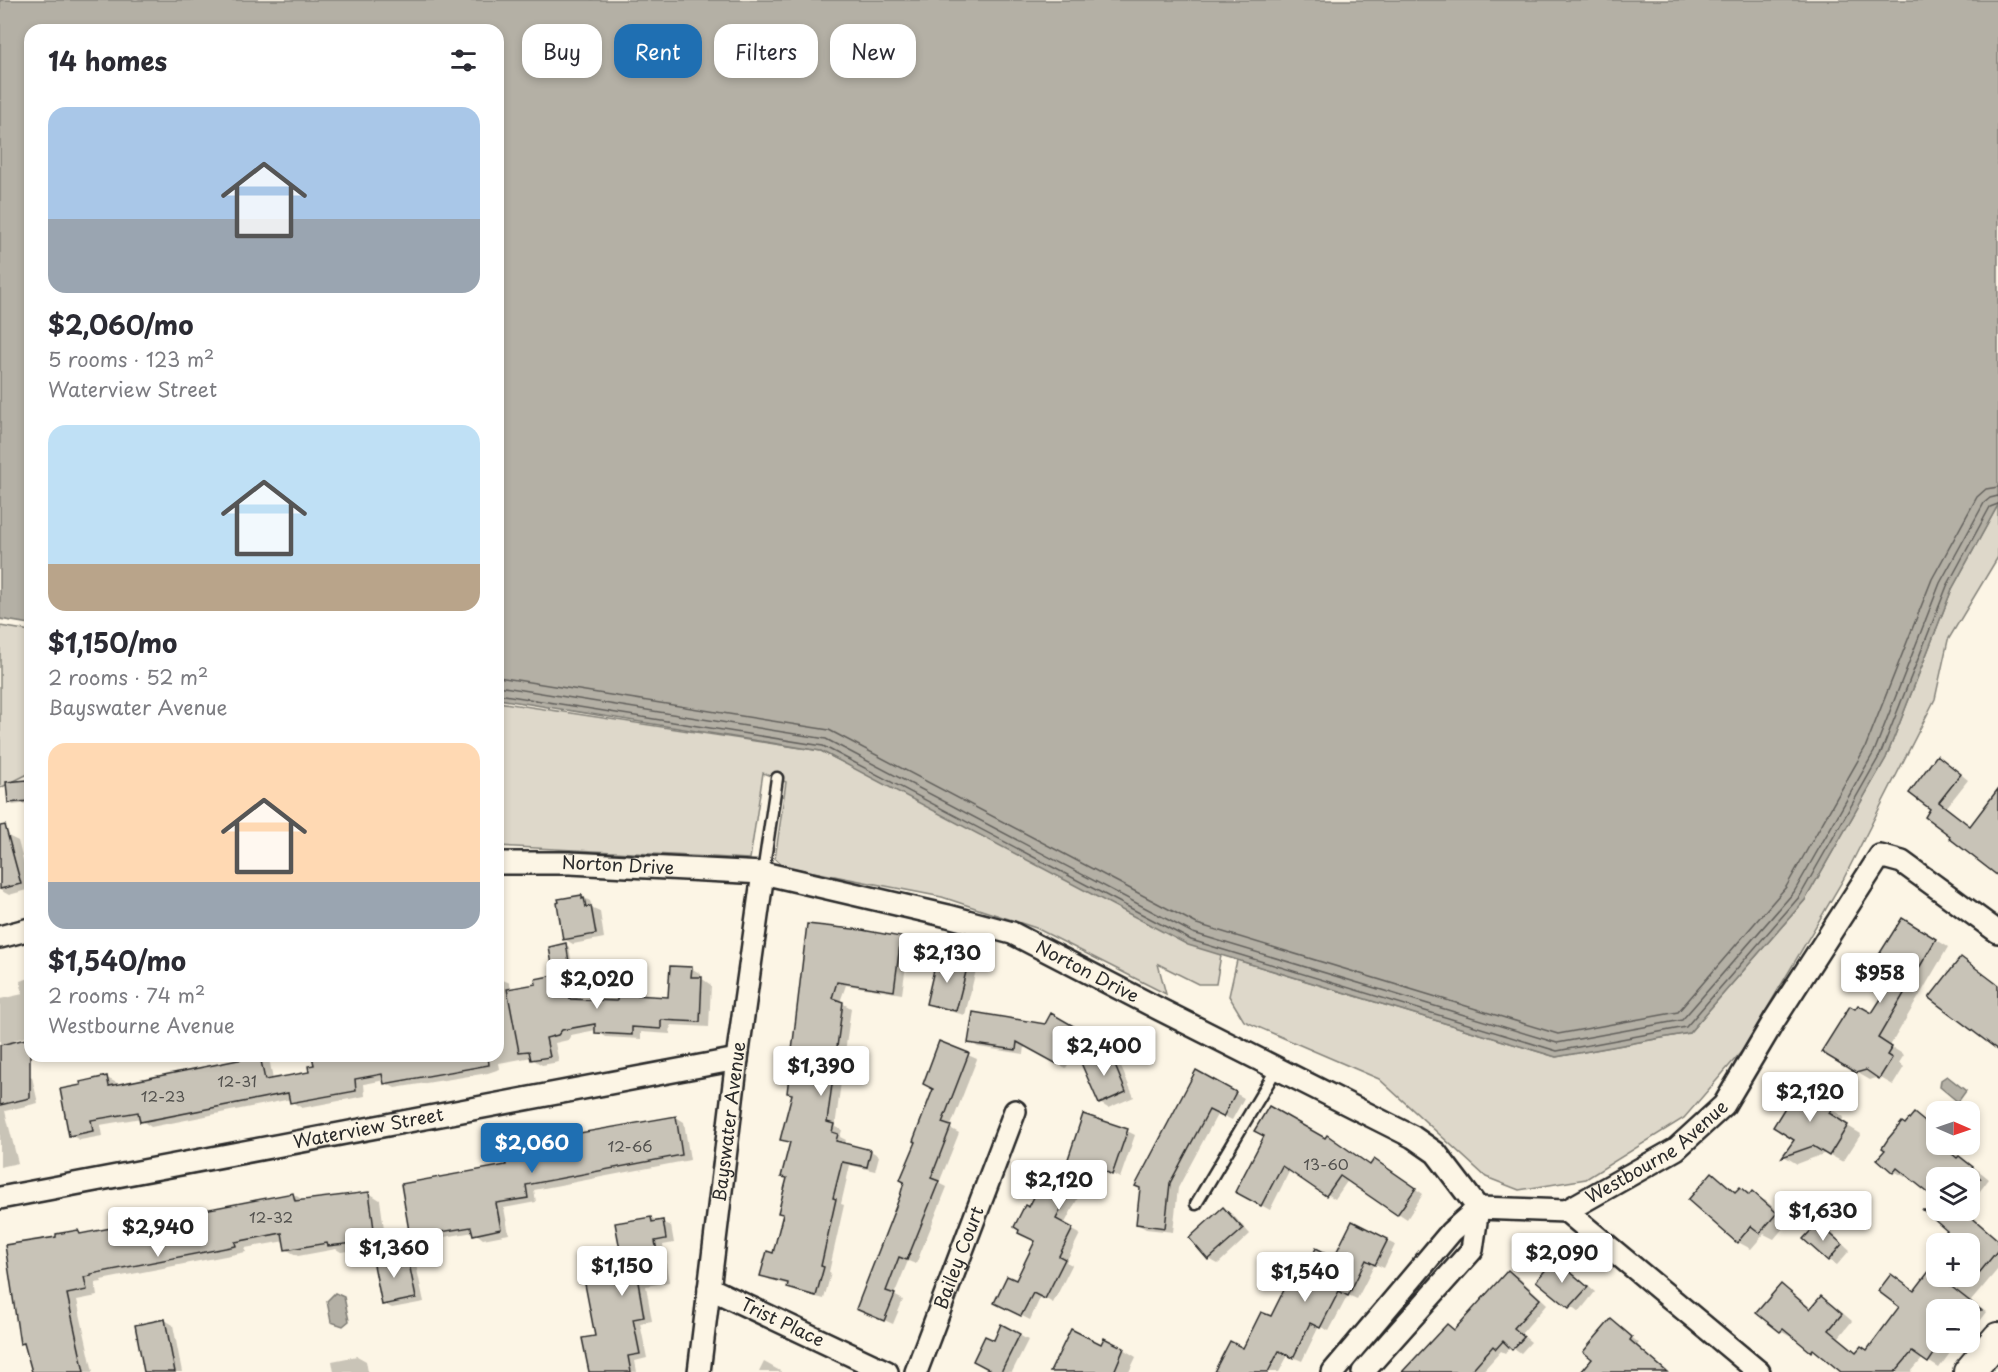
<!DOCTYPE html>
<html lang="en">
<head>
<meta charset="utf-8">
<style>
	body { margin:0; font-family:"Playpen Sans",sans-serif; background:#f7f7f7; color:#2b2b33; height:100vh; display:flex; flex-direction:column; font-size:22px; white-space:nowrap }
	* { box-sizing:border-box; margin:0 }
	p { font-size:20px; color:#7c7c81 }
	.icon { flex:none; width:33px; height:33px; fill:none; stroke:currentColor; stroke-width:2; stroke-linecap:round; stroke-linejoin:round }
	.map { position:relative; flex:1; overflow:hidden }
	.drawer { position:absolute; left:24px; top:24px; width:480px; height:1038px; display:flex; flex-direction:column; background:#fff; border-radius:18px; box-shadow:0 3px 9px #0003 }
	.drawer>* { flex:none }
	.hud { position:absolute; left:522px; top:24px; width:570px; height:54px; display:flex; gap:12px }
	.needle { width:39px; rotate:92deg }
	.tools { position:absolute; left:1926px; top:1101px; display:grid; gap:12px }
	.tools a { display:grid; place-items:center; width:54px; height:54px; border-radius:12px; background:#fff; box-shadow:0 3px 9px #0003; font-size:30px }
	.price { position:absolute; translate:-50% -51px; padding:0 14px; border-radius:6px; background:#fff; color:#222; font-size:20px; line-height:39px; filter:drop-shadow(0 2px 3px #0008) }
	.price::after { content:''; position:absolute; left:50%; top:36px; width:18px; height:14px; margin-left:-9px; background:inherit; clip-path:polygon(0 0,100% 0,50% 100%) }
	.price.on { background:#1f6fb2; color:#fff }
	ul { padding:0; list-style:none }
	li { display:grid; align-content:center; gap:12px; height:318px; padding:0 24px }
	li span { display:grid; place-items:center; height:186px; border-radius:18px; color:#555 }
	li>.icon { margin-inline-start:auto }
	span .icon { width:108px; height:108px; fill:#fffc; stroke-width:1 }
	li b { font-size:26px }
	h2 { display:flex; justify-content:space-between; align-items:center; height:72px; padding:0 24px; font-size:26px }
	.tag { padding:0 21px; border-radius:18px; background:#fff; box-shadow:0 3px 9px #0003; font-size:21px; line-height:54px }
	.tag.on { background:#1f6fb2; color:#fff }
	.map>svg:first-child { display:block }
	.green { fill:#ded8ca; stroke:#84827a; stroke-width:1.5 }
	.water { fill:#b4b0a5; stroke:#7d7b74; stroke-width:1.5 }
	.shadow { fill:#0003 }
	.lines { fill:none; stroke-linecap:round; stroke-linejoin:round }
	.shore { stroke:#62605c; stroke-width:1.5 }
	.building { fill:#c8c3b7; stroke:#2b2b2b; stroke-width:1.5 }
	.lane-casing { stroke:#2b2b2b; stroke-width:15 }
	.street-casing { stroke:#2b2b2b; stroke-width:26 }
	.secondary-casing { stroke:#2b2b2b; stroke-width:34 }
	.lane { stroke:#fcf5e5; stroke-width:10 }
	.street { stroke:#fcf5e5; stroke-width:21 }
	.secondary { stroke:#fcf5e5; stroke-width:30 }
	.labels { text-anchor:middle; stroke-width:5; stroke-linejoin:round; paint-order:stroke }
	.number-label { font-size:15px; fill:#52514e }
	.street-label { font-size:18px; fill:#2b2b2b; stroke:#fcf5e5 }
</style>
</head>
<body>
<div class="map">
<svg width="1998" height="1372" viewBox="0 0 1998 1372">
	<rect width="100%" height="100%" fill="#fcf5e5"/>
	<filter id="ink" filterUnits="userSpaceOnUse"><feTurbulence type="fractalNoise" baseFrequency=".0167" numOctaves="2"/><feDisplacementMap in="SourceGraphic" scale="12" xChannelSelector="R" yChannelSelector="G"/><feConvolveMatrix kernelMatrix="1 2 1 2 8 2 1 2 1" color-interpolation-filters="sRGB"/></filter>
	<g filter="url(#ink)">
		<g class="green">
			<polygon points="1998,505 1998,557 1948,640 1935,699 1843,880 1742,1051 1684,1118 1586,1179 1519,1190 1486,1177 1379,1079 1244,1021 1229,996 1237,960 1556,1057 1689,1033 1805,900 1886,758 1952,589"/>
			<polygon points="0,626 30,631 30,773 0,788"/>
			<polygon points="498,702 821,751 1221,955 1216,984 1198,984 1158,964 1166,994 1036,928 942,897 783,866 775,859 786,782 763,773 750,859 498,846"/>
		</g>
		<g class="water">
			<polygon points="0,0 1998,0 1998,505 1952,589 1886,758 1805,900 1689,1033 1556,1057 1188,945 821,751 498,699 498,30 30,30 30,624 0,619"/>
			<polygon points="1947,1076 1966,1091 1958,1102 1940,1087 1941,1080"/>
			<polygon points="335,1293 344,1297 349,1321 343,1326 331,1322 327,1301"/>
		</g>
		<g class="shadow">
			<polygon points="1946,762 1968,780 1946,808 1971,827 1998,790 1998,873 1952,836 1932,809"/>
			<polygon points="27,781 30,783 30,803 13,805 10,802"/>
			<polygon points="8,836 18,841 30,886 30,889 9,895 0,890 0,838"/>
			<polygon points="581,896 590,901 593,909 600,912 604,938 573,944 564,939"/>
			<polygon points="808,926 862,932 901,938 909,943 902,994 846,985 840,1002 851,1008 835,1127 842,1130 840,1137 846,1140 844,1144 871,1151 879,1156 875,1171 850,1165 841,1204 844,1205 829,1272 831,1273 824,1299 797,1292 788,1287 789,1285 770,1280 762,1275 774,1255 784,1215 780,1213 788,1179 783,1176 791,1144 782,1139 793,1095 788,1092"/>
			<polygon points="1916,927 1948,947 1890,1046 1904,1055 1899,1063 1904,1067 1893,1085 1879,1077 1870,1080 1856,1072 1873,1015 1897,977"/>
			<polygon points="566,945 569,947 572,964 557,966 553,964"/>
			<polygon points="1962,959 1998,984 1998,1049"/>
			<polygon points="967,965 976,970 965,1015 936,1008 928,1003"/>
			<polygon points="691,968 701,974 701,978 711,985 709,1027 671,1025 670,1034 641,1032 641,1039 606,1037 596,1030 571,1035 568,1040 555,1043 559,1062 542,1065 532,1059 532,1057 499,1063 500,1069 488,1073 395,1088 385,1083 385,1080 364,1084 365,1096 302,1108 292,1102 291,1099 151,1127 142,1121 141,1118 100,1125 102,1136 80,1140 70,1135 83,1086 107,1078 117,1083 117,1086 260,1057 270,1063 273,1080 311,1073 316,1066 314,1056 498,1056 498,978 510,983 511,990 538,985 565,975 575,980 578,1001 618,1003 669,998"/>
			<polygon points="30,978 30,1036 14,1040 21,1072 32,1077 38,1103 5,1111 18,1163 0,1167 0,999 23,994 20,981"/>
			<polygon points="1051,1015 1085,1034 1066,1068 1025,1046 1024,1054 978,1047 969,1042 1046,1025"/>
			<polygon points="940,1043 977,1059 950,1128 959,1133 939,1183 947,1187 916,1264 908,1261 894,1295 903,1300 893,1324 858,1308 901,1197 935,1089"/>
			<polygon points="1109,1053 1117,1058 1134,1097 1108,1108 1100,1103"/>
			<polygon points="1197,1072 1244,1098 1232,1120 1218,1113 1178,1188 1173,1232 1146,1229 1137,1224"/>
			<polygon points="1814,1092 1837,1107 1834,1111 1844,1117 1841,1122 1861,1134 1843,1162 1826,1153 1797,1164 1784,1156 1796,1140"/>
			<polygon points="1914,1114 1936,1130 1936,1144 1950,1144 1948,1146 1989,1179 1970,1204 1970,1178 1936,1178 1936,1197 1908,1174 1905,1177 1894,1171 1905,1125"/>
			<polygon points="1084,1116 1127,1131 1135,1135 1120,1178 1106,1171 1093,1195 1082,1190 1064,1225 1080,1234 1066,1262 1072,1265 1053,1303 1041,1296 1030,1320 1004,1307 1037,1241 1029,1209 1068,1164"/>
			<polygon points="676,1117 684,1122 690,1160 534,1190 536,1202 504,1208 509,1234 483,1239 474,1232 420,1241 411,1236 561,1130 571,1136"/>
			<polygon points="1325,1140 1371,1166 1383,1166 1423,1194 1407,1219 1348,1180 1335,1199 1290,1170 1270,1210 1237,1192"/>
			<polygon points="1712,1174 1737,1192 1740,1188 1766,1201 1789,1221 1774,1239 1764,1234 1751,1249 1738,1242 1690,1200"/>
			<polygon points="369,1193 380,1200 387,1250 367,1252 362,1249 341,1252 336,1249 298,1256 287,1250 285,1241 245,1248 246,1252 101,1280 102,1282 95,1283 97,1296 77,1300 93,1372 33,1372 26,1346 21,1343 58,1238 78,1232 84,1235 293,1194 305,1201"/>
			<polygon points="1223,1209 1232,1214 1250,1234 1218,1264 1209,1259 1191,1239"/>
			<polygon points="1943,1210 1965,1210 1998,1239 1998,1269 1971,1301 1986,1312 1970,1333 1970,1310 1936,1310 1936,1342 1958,1342 1939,1368 1923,1358 1911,1372 1843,1372 1793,1335 1791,1337 1780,1331 1781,1286 1792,1292 1812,1309 1821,1298 1832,1304 1852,1321 1839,1337 1857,1352 1868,1351 1901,1307 1891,1276 1915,1292 1936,1264 1936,1276 1970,1276 1970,1244 1949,1231"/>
			<polygon points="651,1218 671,1226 674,1243 663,1245 669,1282 646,1286 652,1321 640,1323 647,1358 635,1361 637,1372 591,1372 597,1337 615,1276"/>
			<polygon points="1818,1224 1827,1229 1850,1250 1837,1265 1828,1260"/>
			<polygon points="1387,1241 1395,1245 1384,1268 1375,1264 1357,1299 1348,1295 1329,1331 1319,1326 1302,1361 1288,1355 1279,1372 1216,1372 1244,1350 1299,1287 1335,1259"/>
			<polygon points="407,1255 415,1260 424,1302 392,1308 384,1304"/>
			<polygon points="1555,1261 1564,1266 1595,1292 1579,1312 1539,1281"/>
			<polygon points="1508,1272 1517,1276 1547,1304 1521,1334 1531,1342 1521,1353 1511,1346 1505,1353 1501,1351 1482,1372 1405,1372 1448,1326 1456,1331"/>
			<polygon points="165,1320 173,1325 182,1372 146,1372"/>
			<polygon points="1611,1321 1639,1343 1637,1345 1668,1372 1583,1372 1594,1359"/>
			<polygon points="1019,1335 1028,1340 1012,1372 996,1372 994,1342"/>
			<polygon points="1101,1346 1123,1349 1136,1357 1129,1372 1051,1372"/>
			<polygon points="357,1356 366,1361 368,1372 334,1372 332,1361"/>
			<polygon points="764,1362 782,1372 759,1372"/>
		</g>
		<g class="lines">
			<g class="shore">
				<polyline points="498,677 829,730 1197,924 1558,1034 1678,1012 1786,887 1865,748 1932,579 1977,497 1986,489 1998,487"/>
				<polyline points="498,686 826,739 1193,933 1557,1043 1682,1020 1794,892 1874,752 1940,583 1984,503 1990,498 1998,496"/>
				<polyline points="498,694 823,746 1191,940 1557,1051 1686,1027 1800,896 1880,755 1947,586 1990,507 1998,504"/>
			</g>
		</g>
		<g class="building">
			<polygon points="1937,755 1961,774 1939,802 1970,826 1998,789 1998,876 1949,838 1950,836 1925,817 1930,809 1909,793"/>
			<polygon points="27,780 29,801 8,803 6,782"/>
			<polygon points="5,825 21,884 0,889 0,826"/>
			<polygon points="582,895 582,899 584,898 586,907 591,906 596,934 563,940 557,903 559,902 558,899"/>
			<polygon points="1902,918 1936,939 1878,1038 1892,1047 1887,1055 1892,1058 1879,1079 1866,1070 1856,1073 1821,1052 1850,1006 1855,1009 1858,1005 1872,1013 1895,977 1873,964"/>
			<polygon points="807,924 862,930 901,937 894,991 837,982 832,998 843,1002 827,1122 834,1124 832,1132 838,1134 836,1141 871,1150 867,1167 842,1162 833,1198 836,1199 821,1266 824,1267 816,1296 787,1288 788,1283 760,1276 767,1251 773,1253 783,1214 778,1213 787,1178 781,1177 790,1142 780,1140 792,1094 787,1093"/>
			<polygon points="566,943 569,962 552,965 549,947"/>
			<polygon points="937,957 968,964 956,1011 926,1004"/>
			<polygon points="1961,957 1998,985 1998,1050 1929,998"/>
			<polygon points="670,966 692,967 691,977 702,977 700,1022 661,1020 661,1029 632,1027 632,1035 595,1033 595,1024 562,1030 558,1035 546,1038 550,1057 531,1060 529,1051 519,1052 507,989 536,984 535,979 565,973 570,999 617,1001 617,994 668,997"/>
			<polygon points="973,1012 1045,1024 1051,1013 1077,1028 1057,1064 1017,1042 1016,1050 968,1043"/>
			<polygon points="30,1038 30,1098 0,1105 0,1045"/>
			<polygon points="939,1041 969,1053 942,1123 951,1126 931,1178 939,1181 907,1260 899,1257 886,1291 895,1294 884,1321 856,1309 900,1196 904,1182 900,1180 916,1142 913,1141 933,1089 923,1084"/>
			<polygon points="1109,1051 1126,1092 1099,1104 1081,1063"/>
			<polygon points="258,1056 260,1056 265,1080 309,1072 308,1066 314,1065 312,1056 488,1056 489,1065 384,1084 382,1074 355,1079 356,1091 290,1103 288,1093 140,1122 138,1112 91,1120 93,1131 69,1136 60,1089 81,1085 80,1082 107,1076 109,1086"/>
			<polygon points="1196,1070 1236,1092 1223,1117 1209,1110 1170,1183 1165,1228 1136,1224 1140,1188 1135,1186"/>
			<polygon points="1800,1083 1825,1098 1822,1102 1832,1108 1829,1113 1848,1125 1829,1156 1813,1146 1782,1157 1794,1140 1773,1127"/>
			<polygon points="1269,1106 1325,1138 1327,1135 1370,1165 1374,1159 1416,1188 1397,1215 1340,1176 1326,1196 1282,1166 1261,1206 1235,1192 1264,1136 1254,1131"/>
			<polygon points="1914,1113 1936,1131 1936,1144 1940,1144 1957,1158 1959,1156 1973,1167 1970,1169 1980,1178 1936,1178 1936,1199 1897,1168 1893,1173 1877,1159 1885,1150 1882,1148 1888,1139 1902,1122 1905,1124"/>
			<polygon points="1083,1114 1128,1129 1112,1175 1097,1167 1085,1192 1073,1186 1056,1219 1073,1228 1059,1256 1065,1259 1045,1299 1033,1293 1021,1316 994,1303 1007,1276 1016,1280 1035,1241 1018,1233 1019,1230 1014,1227 1025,1205 1029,1207 1047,1171 1055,1175 1063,1160 1067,1162"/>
			<polygon points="676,1116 682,1155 526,1185 528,1198 496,1203 501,1229 473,1235 471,1227 410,1237 401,1184 506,1165 503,1152 509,1151 508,1146 545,1139 544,1133 561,1129 563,1136"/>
			<polygon points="1712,1172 1735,1192 1740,1187 1749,1195 1752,1191 1777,1213 1760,1233 1751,1226 1737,1243 1688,1200"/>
			<polygon points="369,1192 376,1244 354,1246 354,1243 328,1246 327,1243 285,1250 282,1233 235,1242 236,1246 91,1274 91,1276 84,1277 87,1290 67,1294 84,1372 32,1372 24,1343 20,1344 5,1245 56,1237 56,1234 78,1230 80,1234 293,1193 295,1201"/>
			<polygon points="1223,1207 1243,1229 1208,1260 1189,1238"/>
			<polygon points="1923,1210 1963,1210 1998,1240 1998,1250 1970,1284 1970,1244 1937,1244 1947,1231"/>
			<polygon points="651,1217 652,1222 663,1220 666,1239 655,1241 662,1277 638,1282 644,1317 633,1319 640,1354 628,1356 631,1372 589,1372 582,1338 595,1336 584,1279 613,1275 611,1262 622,1260 615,1223"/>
			<polygon points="1352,1221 1388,1239 1375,1265 1366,1260 1348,1296 1339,1291 1320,1328 1310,1323 1293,1358 1279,1351 1268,1372 1214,1372 1230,1341 1243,1348 1261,1312 1271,1316 1289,1280 1299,1285 1316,1248 1334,1257"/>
			<polygon points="1818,1223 1842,1244 1828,1261 1803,1239"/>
			<polygon points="407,1253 416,1298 382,1305 373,1260"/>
			<polygon points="1555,1259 1588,1287 1569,1308 1536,1281"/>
			<polygon points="1508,1270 1540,1299 1514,1328 1524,1337 1512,1350 1503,1341 1496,1349 1493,1346 1470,1372 1402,1372 1447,1324 1454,1330"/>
			<polygon points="1930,1270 1981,1310 1936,1310 1936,1351 1928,1363 1912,1352 1895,1372 1841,1372 1813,1349 1811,1352 1783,1329 1780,1332 1756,1313 1781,1284 1810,1309 1821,1296 1842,1314 1829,1330 1856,1352 1861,1346 1867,1350 1899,1307 1878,1291 1891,1274 1914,1291"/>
			<polygon points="165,1319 175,1372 144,1372 135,1325"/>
			<polygon points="1611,1319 1632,1337 1630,1340 1667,1372 1581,1372 1592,1359 1583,1352"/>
			<polygon points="1001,1324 1020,1334 1001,1372 994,1372 973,1361 985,1336 994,1340"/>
			<polygon points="1071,1329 1101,1344 1104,1338 1124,1348 1114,1372 1050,1372"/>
		</g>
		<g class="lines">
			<g class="lane-casing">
				<g id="lane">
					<polyline points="763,873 777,778"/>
					<polyline points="1196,1204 1277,1068"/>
				</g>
			</g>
			<g class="street-casing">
				<g id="street">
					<path id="s1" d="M498,863H570L763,873L948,916L1012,933L1159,1009L1413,1137L1436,1153L1478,1208"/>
					<polyline points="0,937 30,929"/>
					<path id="s2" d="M0,1198L737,1059"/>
					<polyline points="1566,1211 1759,1372"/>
					<path id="s3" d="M709,1288L887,1372"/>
					<path id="s4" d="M699,1372L737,1059L763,873"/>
					<path id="s5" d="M916,1372L1015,1111"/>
					<path id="s6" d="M1333,1372L1451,1232L1478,1208L1566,1211L1676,1149L1724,1105L1775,1019L1880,856L1902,862L1998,932"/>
					<polyline points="1363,1372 1472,1250 1478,1208"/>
				</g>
			</g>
			<g class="secondary-casing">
				<polyline id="secondary" points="1969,1372 1998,1338"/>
			</g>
			<use href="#lane" class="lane"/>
			<use href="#street" class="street"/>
			<use href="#secondary" class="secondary"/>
		</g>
	</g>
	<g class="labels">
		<g class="number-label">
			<text x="237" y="1087">12-31</text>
			<text x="163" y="1102">12-23</text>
			<text x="630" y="1152">12-66</text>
			<text x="1326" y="1170">13-60</text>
			<text x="271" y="1223">12-32</text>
		</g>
		<g class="street-label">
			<text dy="6" stroke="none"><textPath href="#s1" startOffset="120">Norton Drive</textPath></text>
			<text dy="6" stroke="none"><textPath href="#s1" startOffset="606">Norton Drive</textPath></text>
			<text dy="6" stroke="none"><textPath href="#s4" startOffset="252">Bayswater Avenue</textPath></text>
			<text dy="6" stroke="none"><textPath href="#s2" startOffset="375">Waterview Street</textPath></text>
			<text dy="6" stroke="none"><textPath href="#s6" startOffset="416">Westbourne Avenue</textPath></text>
			<text dy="6" stroke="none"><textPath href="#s5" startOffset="122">Bailey Court</textPath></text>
			<text dy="6" stroke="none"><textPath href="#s3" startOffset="81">Trist Place</textPath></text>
		</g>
	</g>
</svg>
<div class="tools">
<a><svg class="needle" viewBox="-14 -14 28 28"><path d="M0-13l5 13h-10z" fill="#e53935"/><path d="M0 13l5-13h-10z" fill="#7c7c81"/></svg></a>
<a><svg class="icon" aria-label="layers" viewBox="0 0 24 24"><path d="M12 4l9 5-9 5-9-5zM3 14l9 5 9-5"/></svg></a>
<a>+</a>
<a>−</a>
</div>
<b class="price" style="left:947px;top:984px">$2,130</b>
<b class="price" style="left:1880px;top:1004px">$958</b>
<b class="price" style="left:597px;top:1010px">$2,020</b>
<b class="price" style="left:1104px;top:1077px">$2,400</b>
<b class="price" style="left:821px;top:1097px">$1,390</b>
<b class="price" style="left:1810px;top:1123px">$2,120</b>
<b class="price on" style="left:532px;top:1174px">$2,060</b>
<b class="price" style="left:1059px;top:1211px">$2,120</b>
<b class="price" style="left:1823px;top:1242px">$1,630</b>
<b class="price" style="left:158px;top:1258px">$2,940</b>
<b class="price" style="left:394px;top:1279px">$1,360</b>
<b class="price" style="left:1562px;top:1284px">$2,090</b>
<b class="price" style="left:622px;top:1297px">$1,150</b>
<b class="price" style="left:1305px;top:1303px">$1,540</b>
<div class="hud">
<a class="tag">Buy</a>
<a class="tag on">Rent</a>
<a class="tag">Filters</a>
<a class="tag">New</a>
</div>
<section class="drawer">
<h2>14 homes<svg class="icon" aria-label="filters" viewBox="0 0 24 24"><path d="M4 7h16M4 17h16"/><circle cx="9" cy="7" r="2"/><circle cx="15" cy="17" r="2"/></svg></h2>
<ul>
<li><span style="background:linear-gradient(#a9c7e8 60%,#9aa5b1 0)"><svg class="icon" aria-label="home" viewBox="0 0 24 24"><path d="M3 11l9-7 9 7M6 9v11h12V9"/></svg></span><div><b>$2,060/mo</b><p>5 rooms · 123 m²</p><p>Waterview Street</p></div></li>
<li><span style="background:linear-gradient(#bfe0f5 75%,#b9a48a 0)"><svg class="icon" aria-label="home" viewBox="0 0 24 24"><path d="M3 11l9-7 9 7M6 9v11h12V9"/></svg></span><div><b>$1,150/mo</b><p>2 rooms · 52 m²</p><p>Bayswater Avenue</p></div></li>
<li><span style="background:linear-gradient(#ffd9b3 75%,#9aa5b1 0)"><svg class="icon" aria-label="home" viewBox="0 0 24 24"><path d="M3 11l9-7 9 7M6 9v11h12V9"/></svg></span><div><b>$1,540/mo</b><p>2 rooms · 74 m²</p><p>Westbourne Avenue</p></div></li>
</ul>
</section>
</div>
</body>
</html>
